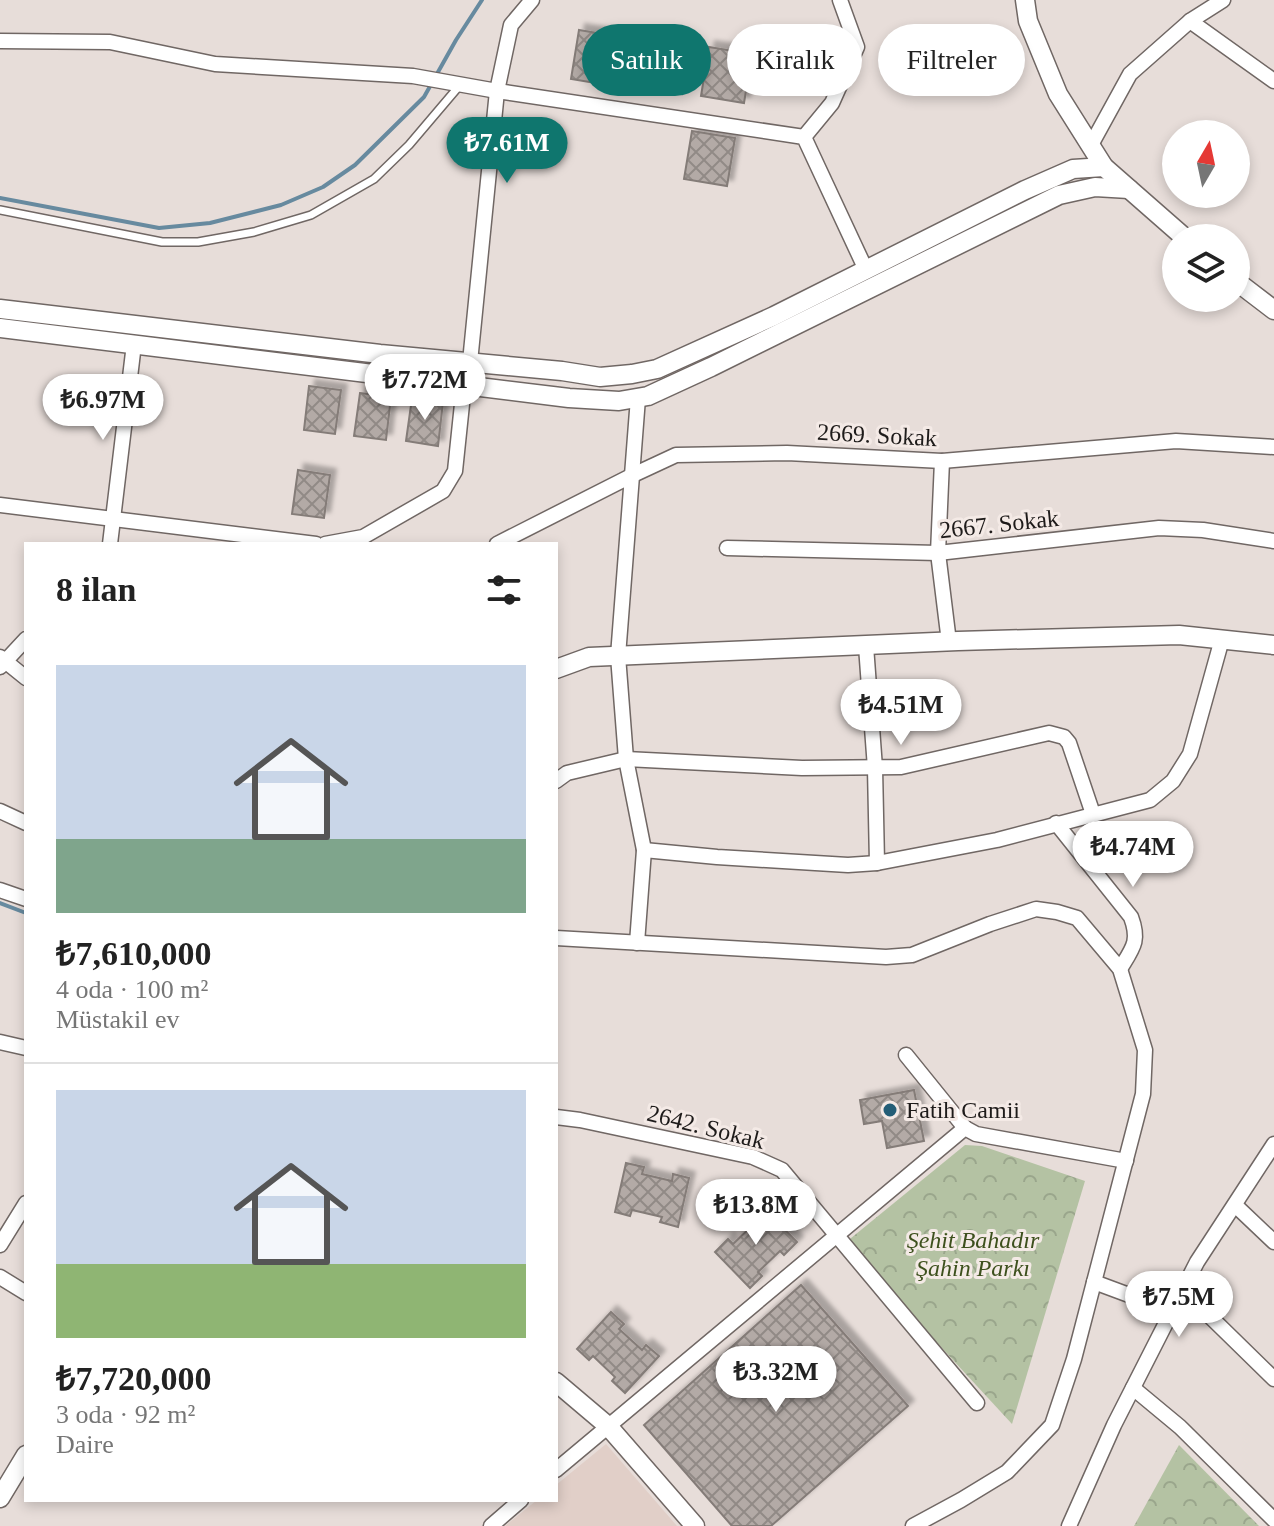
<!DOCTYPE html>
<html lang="tr">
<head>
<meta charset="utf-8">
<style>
	body { margin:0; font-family:"Times New Roman",serif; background:#f6f6f6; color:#222; height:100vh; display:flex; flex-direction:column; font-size:30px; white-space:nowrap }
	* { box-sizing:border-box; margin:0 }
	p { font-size:26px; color:#767676 }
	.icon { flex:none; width:44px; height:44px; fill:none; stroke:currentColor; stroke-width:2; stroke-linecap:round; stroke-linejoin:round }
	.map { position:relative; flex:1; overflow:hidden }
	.panel { position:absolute; left:24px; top:542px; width:534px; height:960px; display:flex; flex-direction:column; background:#fff; border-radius:0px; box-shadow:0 4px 12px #0003 }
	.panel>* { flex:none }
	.banner { position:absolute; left:582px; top:24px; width:572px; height:72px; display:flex; gap:16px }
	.needle { width:52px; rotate:9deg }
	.tools { position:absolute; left:1162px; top:120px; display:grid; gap:16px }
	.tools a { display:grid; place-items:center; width:88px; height:88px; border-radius:50%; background:#fff; box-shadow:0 4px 12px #0003; font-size:40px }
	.price { position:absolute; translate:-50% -68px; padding:0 18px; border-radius:28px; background:#fff; color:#222; font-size:26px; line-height:52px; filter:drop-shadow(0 2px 4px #0008) }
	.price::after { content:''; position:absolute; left:50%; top:48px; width:24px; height:18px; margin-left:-12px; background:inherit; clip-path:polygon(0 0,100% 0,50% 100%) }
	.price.on { background:#0f766e; color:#fff }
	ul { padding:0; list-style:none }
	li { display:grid; align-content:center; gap:16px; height:424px; padding:0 32px }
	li+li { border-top:2px solid #e0e0e0 }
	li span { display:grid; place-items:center; height:248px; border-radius:0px; color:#555 }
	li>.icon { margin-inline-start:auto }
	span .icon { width:144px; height:144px; fill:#fffc; stroke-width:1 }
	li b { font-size:34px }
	h2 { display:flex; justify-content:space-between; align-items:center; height:96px; padding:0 32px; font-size:34px }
	.pill { padding:0 28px; border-radius:36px; background:#fff; box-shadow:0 4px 12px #0003; font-size:28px; line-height:72px }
	.pill.on { background:#0f766e; color:#fff }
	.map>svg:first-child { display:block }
	.built { fill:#e1cfc8 }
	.park { fill:url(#park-crowns) }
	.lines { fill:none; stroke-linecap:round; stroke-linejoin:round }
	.stream { stroke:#678a9f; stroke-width:4 }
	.building { fill:url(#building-cross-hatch); stroke:#847c78; stroke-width:2; filter:url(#shadow) }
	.lane-casing { stroke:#706764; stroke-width:10 }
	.street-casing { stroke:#706764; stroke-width:17 }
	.secondary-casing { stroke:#706764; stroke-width:21 }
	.lane { stroke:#fff; stroke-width:7 }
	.street { stroke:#fff; stroke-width:14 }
	.secondary { stroke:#fff; stroke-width:18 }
	.poi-dot { fill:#245e77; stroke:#f4eae6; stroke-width:3 }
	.labels { text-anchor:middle; stroke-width:6; stroke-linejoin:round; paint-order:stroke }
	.street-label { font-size:24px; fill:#1e1b1a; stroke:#f4eae6 }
	.poi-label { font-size:24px; fill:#1e1b1a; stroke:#f4eae6; text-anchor:start }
	.park-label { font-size:24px; font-style:italic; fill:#3d501d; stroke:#f4eae6 }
</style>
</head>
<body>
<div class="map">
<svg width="1274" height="1526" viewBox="0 0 1274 1526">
	<defs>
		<pattern id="park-crowns" width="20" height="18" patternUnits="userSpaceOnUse" patternTransform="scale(2)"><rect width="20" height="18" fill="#b4c2a3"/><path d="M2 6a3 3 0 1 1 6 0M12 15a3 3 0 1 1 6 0" fill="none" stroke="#9aa68c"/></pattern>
		<pattern id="building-cross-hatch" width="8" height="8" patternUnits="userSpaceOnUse" patternTransform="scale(2)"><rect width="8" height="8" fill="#b3aaa6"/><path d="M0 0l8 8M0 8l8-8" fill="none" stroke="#918a86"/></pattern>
		<filter id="shadow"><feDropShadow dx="6" dy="-6" stdDeviation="2" flood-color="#0004"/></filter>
	</defs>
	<rect width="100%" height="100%" fill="#e7ddd9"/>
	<polygon class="built" points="606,1444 677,1526 505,1526 537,1500 556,1500 556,1485"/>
	<g class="park">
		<polygon points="965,1145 982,1146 1085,1181 1012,1424 845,1243"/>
		<polygon points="1179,1445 1259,1526 1134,1526"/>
	</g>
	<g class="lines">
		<g class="stream">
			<polyline points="0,198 159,228 210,223 281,205 323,187 355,165 424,97 456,40 482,0"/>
			<polyline points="0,903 26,913"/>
		</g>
	</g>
	<g class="building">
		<polygon points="579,30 622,37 614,86 571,79"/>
		<polygon points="647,38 690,45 682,94 639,87"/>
		<polygon points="709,47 752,54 744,103 701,96"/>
		<polygon points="692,131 735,138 727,186 684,179"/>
		<polygon points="309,386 341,390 335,434 304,430"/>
		<polygon points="360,393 391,397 386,440 354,436"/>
		<polygon points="412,398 443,402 438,446 406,441"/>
		<polygon points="298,470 330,475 324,518 292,514"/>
		<polygon points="914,1090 924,1141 887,1148 882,1121 864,1124 860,1100"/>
		<polygon points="626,1163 644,1167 642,1174 672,1181 673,1174 689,1178 678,1227 660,1222 662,1217 632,1210 630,1216 615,1212"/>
		<polygon points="762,1207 797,1242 784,1255 780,1251 758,1272 762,1276 750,1288 715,1252 728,1239 733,1244 755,1223 750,1218"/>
		<polygon points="801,1285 908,1406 771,1526 732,1526 644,1425"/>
		<polygon points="611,1312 624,1324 619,1329 642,1350 646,1345 659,1356 625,1393 612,1381 615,1377 593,1356 589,1360 577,1349"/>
	</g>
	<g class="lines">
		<g class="lane-casing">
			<polyline id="lane" points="0,210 162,242 198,242 254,232 311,215 374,179 409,145 460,85"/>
		</g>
		<g class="street-casing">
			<g id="street">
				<polyline points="1190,21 1274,81"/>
				<polyline points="0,41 110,42 215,64 413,76 497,91 804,137 866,270"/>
				<polyline points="804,137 832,103 857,47 840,0"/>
				<polyline points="1091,145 1130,74 1190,21 1223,0"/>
				<polyline points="470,362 497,91 511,25 532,0"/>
				<polyline points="942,461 938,553 949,642"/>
				<polyline points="0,505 316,544"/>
				<polyline points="110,544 134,344"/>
				<polyline points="325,544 363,537 443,491 455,471 464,385"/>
				<polyline points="497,544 633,475 676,455 787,453 942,461 1176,441 1274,447"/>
				<polyline points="727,548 938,553 1159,528 1203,530 1274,541"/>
				<polyline points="866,646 875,768 877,863"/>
				<polyline points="0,657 26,678"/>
				<polyline points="0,667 26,639"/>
				<polyline points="556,781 567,773 626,759 802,768 901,767 1049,733 1064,737 1069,743 1093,814"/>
				<polyline points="0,811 26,823"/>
				<path d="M1056,823L1131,917C1140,941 1133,948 1120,969"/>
				<polyline points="644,850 717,857 848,865 877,863 997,840 1150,800 1173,781 1190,754 1222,639"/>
				<polyline points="0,890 26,899"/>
				<polyline points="556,938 886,957 912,955 990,924 1036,909 1057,912 1077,918 1120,969 1145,1050 1143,1094 1074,1359 1052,1425 1007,1472 961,1500 913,1526"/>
				<polyline points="637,943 644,850 626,759 618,656 638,398"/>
				<polyline points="0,1042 26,1048"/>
				<polyline points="906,1055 965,1128"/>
				<polyline points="556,1117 580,1120 753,1157 782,1170 977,1403"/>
				<polyline points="1235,1205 1274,1242"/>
				<polyline points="0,1245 26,1203"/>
				<polyline points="0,1277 26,1293"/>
				<polyline points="1094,1282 1172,1311"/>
				<polyline points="1183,1290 1274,1379"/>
				<polyline points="1133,1388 1180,1427 1274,1520"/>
				<polyline points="556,1470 965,1128 976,1134 1126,1161"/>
				<polyline points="491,1526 521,1500"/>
				<polyline points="1069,1526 1114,1425 1197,1262 1274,1144"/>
			</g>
		</g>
		<g class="secondary-casing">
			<g id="secondary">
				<polyline points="1025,0 1028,21 1058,94 1104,167 1185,238"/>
				<polyline points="1236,281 1274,310"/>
				<polyline points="0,309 380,354 562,371 600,377 632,374 657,369 774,316 1025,190 1073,169 1104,167"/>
				<polyline points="0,328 569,398 619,401 648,396 711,367 1059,195 1095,187 1129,189"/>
				<polyline points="556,669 589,657 958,641 1179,635 1274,645"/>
				<polyline points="556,1382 608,1426 695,1526"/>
				<polyline points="0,1498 26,1455"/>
			</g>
		</g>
		<use href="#lane" class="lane"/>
		<use href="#street" class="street"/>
		<use href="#secondary" class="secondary"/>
	</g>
	<circle class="poi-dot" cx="890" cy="1110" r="8"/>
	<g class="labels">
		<g class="street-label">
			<text transform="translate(877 435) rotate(3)" y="8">2669. Sokak</text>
			<text transform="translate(999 524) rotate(-6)" y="8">2667. Sokak</text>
			<text transform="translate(706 1127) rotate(14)" y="8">2642. Sokak</text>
		</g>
		<g class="poi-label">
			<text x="906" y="1118">Fatih Camii</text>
		</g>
		<g class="park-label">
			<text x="973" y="1248">Şehit Bahadır<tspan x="973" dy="28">Şahin Parkı</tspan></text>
		</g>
	</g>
</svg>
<div class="tools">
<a><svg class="needle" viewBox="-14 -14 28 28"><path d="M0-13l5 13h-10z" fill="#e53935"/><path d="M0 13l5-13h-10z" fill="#767676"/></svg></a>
<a><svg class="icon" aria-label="layers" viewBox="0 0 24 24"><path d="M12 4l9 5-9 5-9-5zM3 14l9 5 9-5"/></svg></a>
</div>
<b class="price on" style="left:507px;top:185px">₺7.61M</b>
<b class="price" style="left:425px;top:422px">₺7.72M</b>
<b class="price" style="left:103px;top:442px">₺6.97M</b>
<b class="price" style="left:901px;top:747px">₺4.51M</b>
<b class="price" style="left:1133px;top:889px">₺4.74M</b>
<b class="price" style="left:756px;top:1247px">₺13.8M</b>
<b class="price" style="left:1179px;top:1339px">₺7.5M</b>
<b class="price" style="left:776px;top:1414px">₺3.32M</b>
<div class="banner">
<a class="pill on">Satılık</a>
<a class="pill">Kiralık</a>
<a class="pill">Filtreler</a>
</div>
<section class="panel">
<h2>8 ilan<svg class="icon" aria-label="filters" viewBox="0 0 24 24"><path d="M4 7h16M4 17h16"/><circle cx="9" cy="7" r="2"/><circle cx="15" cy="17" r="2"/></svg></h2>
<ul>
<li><span style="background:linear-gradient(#c9d6e8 70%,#7fa58c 0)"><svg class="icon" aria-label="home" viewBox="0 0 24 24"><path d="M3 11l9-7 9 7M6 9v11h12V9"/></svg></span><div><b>₺7,610,000</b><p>4 oda · 100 m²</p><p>Müstakil ev</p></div></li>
<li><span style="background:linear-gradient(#c9d6e8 70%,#8fb573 0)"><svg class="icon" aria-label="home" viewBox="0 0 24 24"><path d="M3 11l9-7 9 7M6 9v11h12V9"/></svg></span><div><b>₺7,720,000</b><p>3 oda · 92 m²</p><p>Daire</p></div></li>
</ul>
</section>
</div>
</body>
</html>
